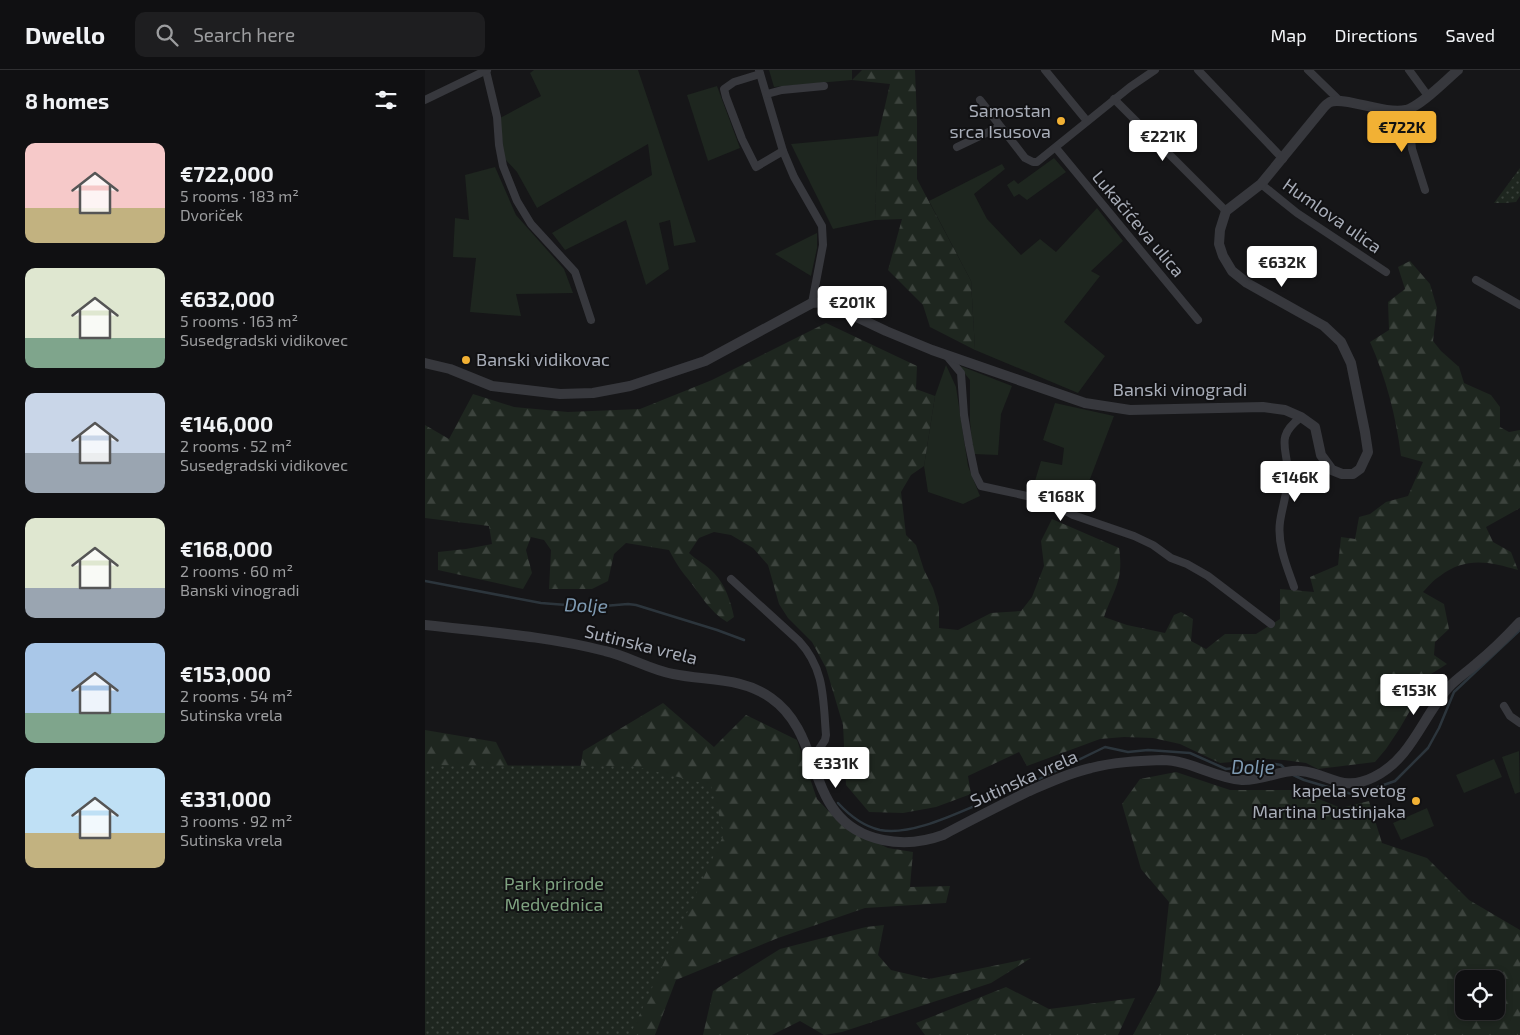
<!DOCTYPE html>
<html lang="en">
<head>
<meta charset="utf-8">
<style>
	body { margin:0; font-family:"Exo 2",sans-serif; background:#1e1e20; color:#f1f3f6; height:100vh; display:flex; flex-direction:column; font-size:19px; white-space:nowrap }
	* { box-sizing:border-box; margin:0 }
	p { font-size:16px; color:#9c9d9f }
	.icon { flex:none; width:28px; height:28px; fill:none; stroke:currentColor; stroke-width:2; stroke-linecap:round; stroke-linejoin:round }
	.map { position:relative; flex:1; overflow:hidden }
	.panel { display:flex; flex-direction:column; background:#101012; width:425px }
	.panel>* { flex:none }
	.fabs { position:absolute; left:1030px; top:900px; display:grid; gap:10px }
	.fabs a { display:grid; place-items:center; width:50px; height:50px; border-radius:10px; background:#101012; box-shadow:0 2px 8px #0003,0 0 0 1px #303032; font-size:25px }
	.price { position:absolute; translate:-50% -42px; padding:0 11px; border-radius:5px; background:#fff; color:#222; font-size:16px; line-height:32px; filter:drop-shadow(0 1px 2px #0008) }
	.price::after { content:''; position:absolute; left:50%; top:30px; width:15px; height:11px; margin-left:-8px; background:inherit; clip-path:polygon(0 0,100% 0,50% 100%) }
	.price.active { background:#f2b134; color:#111 }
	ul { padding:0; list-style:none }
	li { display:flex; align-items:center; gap:15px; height:125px; padding:0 25px }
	li span { display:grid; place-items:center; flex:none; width:140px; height:100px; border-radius:10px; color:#555 }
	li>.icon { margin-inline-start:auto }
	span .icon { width:60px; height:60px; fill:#fffc; stroke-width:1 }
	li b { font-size:21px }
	h2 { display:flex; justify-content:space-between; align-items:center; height:60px; padding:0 25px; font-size:21px }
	header { display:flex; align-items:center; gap:30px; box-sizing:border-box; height:70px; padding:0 25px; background:#101012; border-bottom:1px solid #303032 }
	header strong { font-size:24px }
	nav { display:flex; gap:28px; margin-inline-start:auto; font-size:18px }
	.search { width:350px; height:45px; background:#1e1e20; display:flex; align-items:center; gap:12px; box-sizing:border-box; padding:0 18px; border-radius:10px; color:#9c9d9f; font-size:19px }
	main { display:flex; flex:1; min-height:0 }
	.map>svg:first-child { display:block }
	.grass { fill:#1e261f }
	.forest { fill:url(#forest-firs); fill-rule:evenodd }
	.park { fill:url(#park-dots) }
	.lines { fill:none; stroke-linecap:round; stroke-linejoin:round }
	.stream { stroke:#2c353c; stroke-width:2.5 }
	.minor { stroke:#37383d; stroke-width:8 }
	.tertiary { stroke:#37383d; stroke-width:10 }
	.poi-dot { fill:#f2b134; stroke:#111113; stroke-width:2 }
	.labels { text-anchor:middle; stroke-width:4; stroke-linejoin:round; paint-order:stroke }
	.poi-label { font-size:18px; fill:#a8adb8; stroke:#111113; text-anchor:end }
	.street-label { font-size:18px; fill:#a8adb8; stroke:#111113 }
	.park-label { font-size:18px; fill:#7fa381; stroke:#111113 }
	.water-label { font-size:19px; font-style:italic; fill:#7f9bb3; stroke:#111113 }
</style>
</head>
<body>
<header>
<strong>Dwello</strong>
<div class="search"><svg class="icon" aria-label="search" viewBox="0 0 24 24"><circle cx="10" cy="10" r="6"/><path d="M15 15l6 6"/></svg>Search here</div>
<nav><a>Map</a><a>Directions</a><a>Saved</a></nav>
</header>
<main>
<section class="panel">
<h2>8 homes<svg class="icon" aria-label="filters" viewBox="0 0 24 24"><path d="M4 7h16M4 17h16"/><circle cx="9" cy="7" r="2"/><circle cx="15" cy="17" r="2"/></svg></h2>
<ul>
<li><span style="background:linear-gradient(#f6c9c9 65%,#c2b280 0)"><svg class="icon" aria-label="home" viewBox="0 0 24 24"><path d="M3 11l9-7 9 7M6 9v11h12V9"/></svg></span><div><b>€722,000</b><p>5 rooms · 183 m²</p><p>Dvoriček</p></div></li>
<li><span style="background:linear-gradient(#dfe7d0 70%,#7fa58c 0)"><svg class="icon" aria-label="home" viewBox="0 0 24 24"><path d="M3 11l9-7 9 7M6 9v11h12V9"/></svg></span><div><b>€632,000</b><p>5 rooms · 163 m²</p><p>Susedgradski vidikovec</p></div></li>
<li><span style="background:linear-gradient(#c9d6e8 60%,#9aa5b1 0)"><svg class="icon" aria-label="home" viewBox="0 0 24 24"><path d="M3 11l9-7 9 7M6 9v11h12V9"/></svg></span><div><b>€146,000</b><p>2 rooms · 52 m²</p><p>Susedgradski vidikovec</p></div></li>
<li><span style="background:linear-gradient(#dfe7d0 70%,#9aa5b1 0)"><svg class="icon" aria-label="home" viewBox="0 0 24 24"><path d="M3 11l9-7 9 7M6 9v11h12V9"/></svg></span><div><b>€168,000</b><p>2 rooms · 60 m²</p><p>Banski vinogradi</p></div></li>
<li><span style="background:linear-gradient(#a9c7e8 70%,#7fa58c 0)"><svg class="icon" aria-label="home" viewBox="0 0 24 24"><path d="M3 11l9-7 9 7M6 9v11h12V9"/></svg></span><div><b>€153,000</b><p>2 rooms · 54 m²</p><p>Sutinska vrela</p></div></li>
<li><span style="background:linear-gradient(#bfe0f5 65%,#c2b280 0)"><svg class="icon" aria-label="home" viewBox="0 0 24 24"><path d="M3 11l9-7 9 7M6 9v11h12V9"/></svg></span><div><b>€331,000</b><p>3 rooms · 92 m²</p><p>Sutinska vrela</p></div></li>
</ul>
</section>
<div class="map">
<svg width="1095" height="965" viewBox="0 0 1095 965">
	<defs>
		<pattern id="forest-firs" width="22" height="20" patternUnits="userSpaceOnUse" patternTransform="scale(1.25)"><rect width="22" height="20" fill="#1e261f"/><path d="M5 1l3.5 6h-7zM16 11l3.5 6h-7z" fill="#3c433d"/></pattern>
		<pattern id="park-dots" width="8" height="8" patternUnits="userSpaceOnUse" patternTransform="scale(1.25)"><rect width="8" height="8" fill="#1e261f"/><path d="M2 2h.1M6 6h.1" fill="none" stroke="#3c433d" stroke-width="1.8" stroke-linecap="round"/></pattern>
	</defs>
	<rect width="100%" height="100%" fill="#161618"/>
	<g class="grass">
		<polygon points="109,0 213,0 271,172 249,176 245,150 234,153 244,199 221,215 201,150 140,180 127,163 227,105 223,74 112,138 92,102 79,88 75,48 116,26 105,3"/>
		<polygon points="344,0 427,0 427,10 349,17"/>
		<polygon points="292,16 315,78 283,91 262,25"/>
		<polygon points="453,66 450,150 408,159 366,74"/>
		<polygon points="629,88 641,102 602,130 594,124 589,127 582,115 589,110 593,114"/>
		<polygon points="577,94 580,99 549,124 562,149 596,185 615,169 631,182 672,138 698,171 666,201 675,206 639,252 680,286 653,323 550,280 546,211 504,131"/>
		<polygon points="70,97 91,145 139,199 148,223 91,224 96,246 45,242 51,188 28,187 30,148 44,150 40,105"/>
		<polygon points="392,163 392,178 386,206 350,184"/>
		<polygon points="521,295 531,317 543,396 555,426 538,434 503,422 499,396 510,326"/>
		<polygon points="533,295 587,316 576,344 573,385 548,384 545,351 545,310"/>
		<polygon points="630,333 689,346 652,443 606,424 616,391 637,395 639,378 618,370"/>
		<polygon points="1094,681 1095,722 1090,724 1077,687"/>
		<polygon points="1069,689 1077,707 1039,723 1031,705"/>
		<polygon points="1002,738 1009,756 976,770 968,753"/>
	</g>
	<g class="forest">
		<polygon points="437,0 490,0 492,51 492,109 546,211 550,280 505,257 498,235 463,200 477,149 450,150 453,66 465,14 427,10"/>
		<path d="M985,191L1005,214L1012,238L1008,271L1016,281L1034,297L1039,313L1066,325L1075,337V357L1084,362L1095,360V438L1061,457L1068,472L1086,482L1093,500C1065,492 1041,486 1015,506C1008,510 1003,517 998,522L1019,534L1024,559L1010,572L1009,585L1022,594L1006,604L975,658L961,679L950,692L893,699L881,693L859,690L843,689L795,693L755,674L728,668L699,667L675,669L602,696L594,682L543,706L546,724L511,737L478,743L444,742L421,715L418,655L401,598L387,572L363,548L354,534L343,495L328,478L306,465L289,462L274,468L264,483C271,490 282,495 289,503C300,514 306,532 309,547L302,552C284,541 276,525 263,509C254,498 251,493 244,480L201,473L189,484L183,511L167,519H124L126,480L119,470L106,467L101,480L107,503L98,519L13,500V482L41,479L67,474L64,456L0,448V355L24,369L48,324L89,337L143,342L215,339L287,310L401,253L492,296L491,319L510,326L499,396L486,405L476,422L481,465L491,475L499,500L508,518L514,537V558L533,560L566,543L596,541L607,527L619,496L616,471L627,449L694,478C699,510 689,519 679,547L702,555L740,563L749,545L756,542L768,549L766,571L781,579L800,564H831L855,549V519L889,522L885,507L913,495L916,467L930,469L934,447L945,444L961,432L983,426L998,392L976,386C971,346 961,308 945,272L964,260L963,232L980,219L973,197Z"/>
		<polygon points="238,633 289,677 321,645 372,670 392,729 420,758 463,778 488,782 485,817 525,816 521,833 440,838 353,868 251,910 230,965 0,965 0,660 71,672 91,712 141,787 158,681"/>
		<path d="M751,702L805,720H872L916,738L944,731L957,773L1002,788L1044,830L1095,860V965H708L735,915L744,832L716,799L697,734L715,709ZM1039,909H1071V941H1039Z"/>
		<polygon points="459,855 453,885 466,900 504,909 606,888 566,913 417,962 399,965 375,951 347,965 278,965 288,921 355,879 441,857"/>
		<polygon points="581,917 624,939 710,928 693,965 500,965 491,953"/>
	</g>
	<g class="park">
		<polygon points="1095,98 1095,126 1091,132 1080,133 1069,133"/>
		<polygon points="0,695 208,696 286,715 299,764 205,965 0,965"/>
	</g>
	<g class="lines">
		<g class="stream">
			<polyline points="0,511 116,533 167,537 203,534 211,535 292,560 319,570"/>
			<polyline points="866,704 879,710 930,725 970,711 1003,678 1014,658 1029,622 1095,560"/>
			<polyline points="610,711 680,677 703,682 723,680 765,683 801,699 850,694 856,695 860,699"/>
			<path d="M413,733C424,745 438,756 455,760C486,766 530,744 559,732"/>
		</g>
		<g class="minor">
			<polyline points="334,0 358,81 369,107 397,156 398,175 387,233"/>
			<polyline points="620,0 662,51"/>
			<polyline points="773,0 858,89"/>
			<polyline points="883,0 915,31"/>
			<polyline points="984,0 1003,26"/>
			<polyline points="61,1 72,47 74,75 78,96 92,131 106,154 150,202 166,250"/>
			<polyline points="335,4 309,12 299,19 301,27 317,69 331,97 358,81"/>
			<polyline points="342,24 357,20 399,16"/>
			<polyline points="689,29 801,141"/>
			<polyline points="0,30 62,0"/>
			<polyline points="555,30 600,88 608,92 612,92 705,17 730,0"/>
			<polyline points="983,39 987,79 1000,120"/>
			<polyline points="532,77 574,57"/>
			<polyline points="631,78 773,250"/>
			<polyline points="836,114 872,143 961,202"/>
			<polyline points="1051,210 1095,235"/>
			<polyline points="521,285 536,303 539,345 544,375 550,404 556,416 616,429 626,433 648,445 709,466 728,475 746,488 762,494 783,506 846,554"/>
			<path d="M306,509L374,571C400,599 398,629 401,665L400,670L387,690"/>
			<path d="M869,517C862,497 852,474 855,452C857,437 863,421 863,406C863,377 849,368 876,347"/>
			<polyline points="1079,636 1085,646 1095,653"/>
		</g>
		<g class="tertiary">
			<path d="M0,293L25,299L67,316L135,324L168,323L205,316L280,291L387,233L400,232L461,261L507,280L660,333L705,340L838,337L860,340L876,347L890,357L896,385L907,400L917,404H928L935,399L943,382L940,362L926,293L916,272L899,256L822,213L807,201L798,186L794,174L795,160L801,141L836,114L899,37C901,35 903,33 905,32C920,26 959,45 981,40C996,36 1020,11 1033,0"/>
			<path d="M0,555C60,562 122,566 180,581C203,586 225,600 248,604C282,611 317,607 346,628C402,667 377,753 458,770C478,774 499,772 518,765C546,750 574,736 602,722C623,713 643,703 666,698C689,692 713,691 737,690C765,690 789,708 817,710C837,711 857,699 876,701C906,704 917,723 949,707C986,689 997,648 1023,618C1031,609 1042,602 1051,594C1067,581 1081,567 1095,552"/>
		</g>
	</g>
	<g class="poi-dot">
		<circle cx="636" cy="51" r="5"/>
		<circle cx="41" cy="290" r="5"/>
		<circle cx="991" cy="731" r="5"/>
	</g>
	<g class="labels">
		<g class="poi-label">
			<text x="626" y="47">Samostan<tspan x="626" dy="21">srca Isusova</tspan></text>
			<text x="51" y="296" text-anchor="start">Banski vidikovac</text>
			<text x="981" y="727">kapela svetog<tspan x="981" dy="21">Martina Pustinjaka</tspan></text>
		</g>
		<g class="street-label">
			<text transform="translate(907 146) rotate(35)" y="6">Humlova ulica</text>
			<text transform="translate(713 154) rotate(50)" y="6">Lukačićeva ulica</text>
			<text x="755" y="326">Banski vinogradi</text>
			<text transform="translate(216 575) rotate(14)" y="6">Sutinska vrela</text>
			<text transform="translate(599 709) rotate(-24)" y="6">Sutinska vrela</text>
		</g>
		<g class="park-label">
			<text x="129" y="820">Park prirode<tspan x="129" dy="21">Medvednica</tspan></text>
		</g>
		<g class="water-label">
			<text transform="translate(161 535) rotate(2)" y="7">Dolje</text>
			<text x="828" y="704">Dolje</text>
		</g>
	</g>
</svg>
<div class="fabs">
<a><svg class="icon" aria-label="locate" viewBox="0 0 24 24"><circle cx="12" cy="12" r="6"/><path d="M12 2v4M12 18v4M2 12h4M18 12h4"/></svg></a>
</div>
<b class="price active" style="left:977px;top:83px">€722K</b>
<b class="price" style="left:738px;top:92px">€221K</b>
<b class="price" style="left:857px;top:218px">€632K</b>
<b class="price" style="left:427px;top:258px">€201K</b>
<b class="price" style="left:870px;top:433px">€146K</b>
<b class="price" style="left:636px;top:452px">€168K</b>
<b class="price" style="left:989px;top:646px">€153K</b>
<b class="price" style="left:411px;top:719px">€331K</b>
</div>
</main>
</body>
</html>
